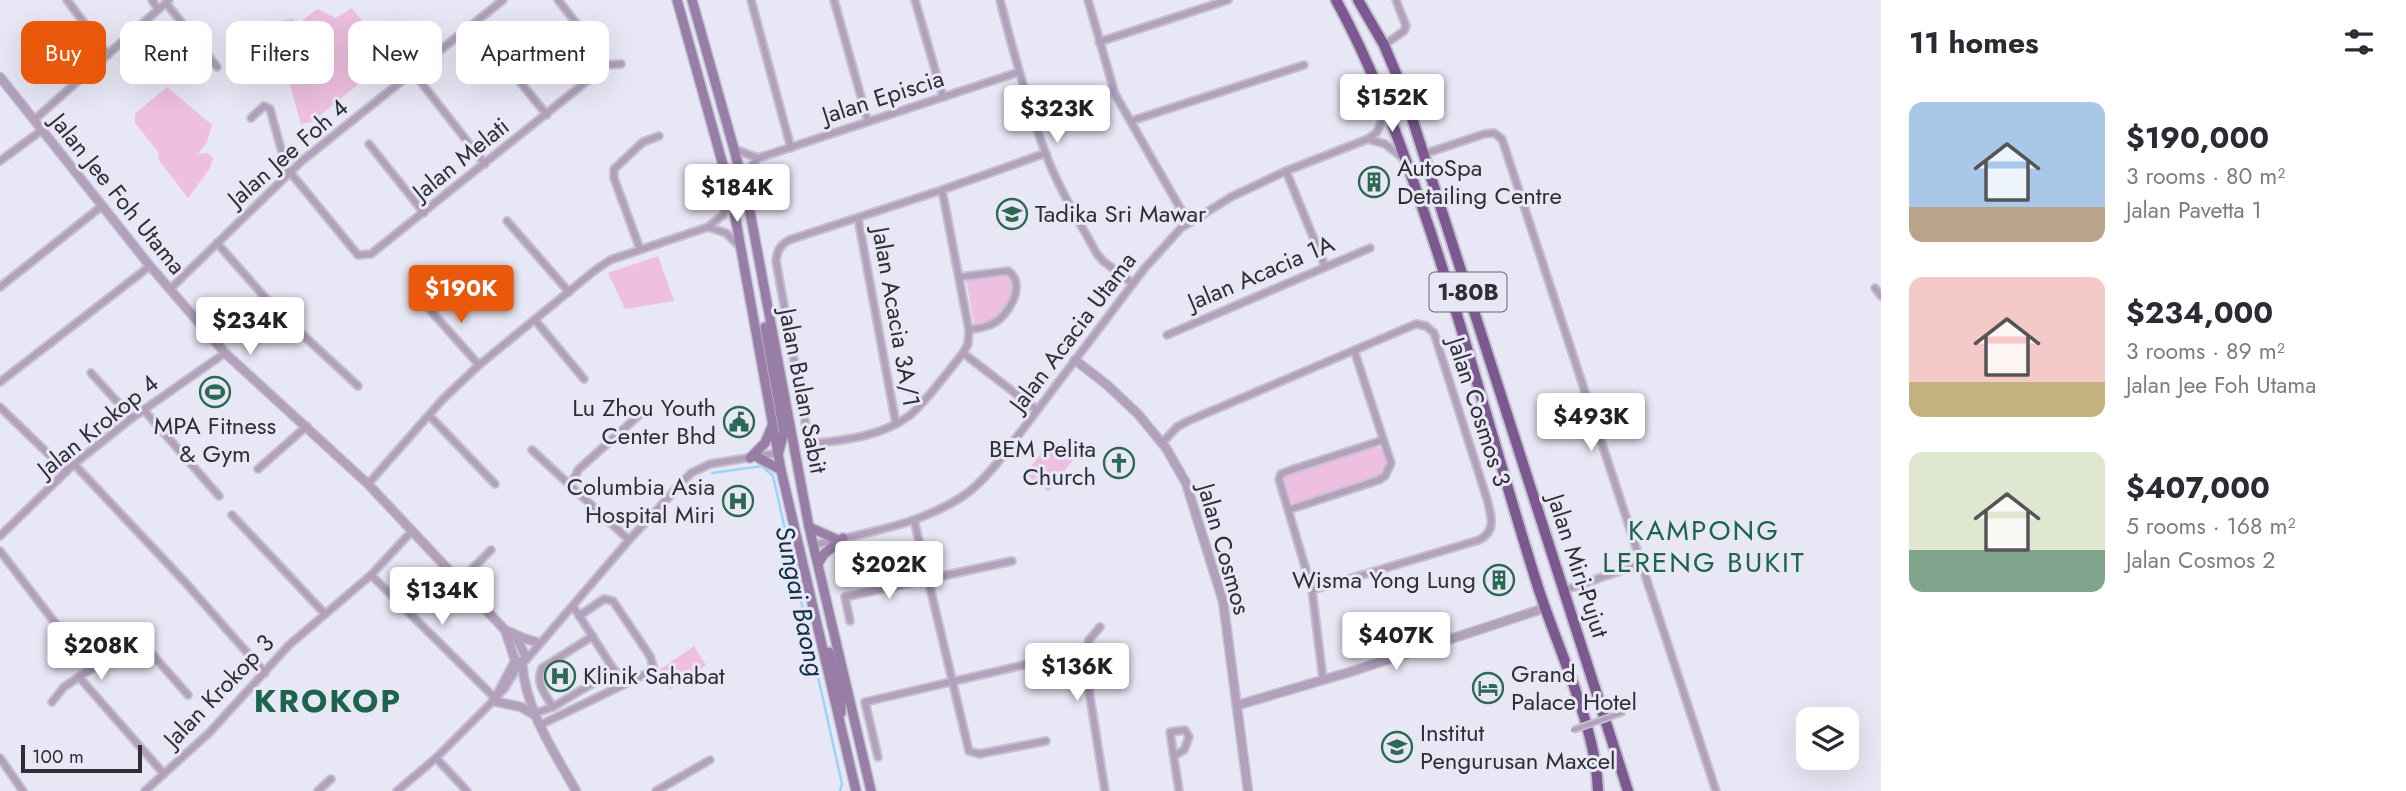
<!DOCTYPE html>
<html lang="en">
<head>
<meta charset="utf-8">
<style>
	body { margin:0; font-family:Jost,sans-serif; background:#f2f2f3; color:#2b2b33; height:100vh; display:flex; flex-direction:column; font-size:26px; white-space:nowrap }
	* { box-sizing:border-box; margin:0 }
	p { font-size:23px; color:#7c7c81 }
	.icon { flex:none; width:38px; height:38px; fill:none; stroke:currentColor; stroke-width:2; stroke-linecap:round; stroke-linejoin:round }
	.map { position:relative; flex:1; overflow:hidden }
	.side { display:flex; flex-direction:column; background:#fff; width:525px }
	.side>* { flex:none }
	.guide { position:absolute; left:21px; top:21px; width:665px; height:63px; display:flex; gap:14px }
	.fabs { position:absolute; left:1796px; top:707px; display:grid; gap:14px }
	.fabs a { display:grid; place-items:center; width:63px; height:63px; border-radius:14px; background:#fff; box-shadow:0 7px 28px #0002; font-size:35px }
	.scale { position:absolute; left:21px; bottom:18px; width:121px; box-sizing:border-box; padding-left:7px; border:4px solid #2f2e34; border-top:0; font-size:19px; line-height:24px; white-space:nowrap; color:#2f2e34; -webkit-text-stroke:5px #e8e7f5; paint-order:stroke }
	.price { position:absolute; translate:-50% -60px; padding:0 16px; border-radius:7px; background:#fff; color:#222; font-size:23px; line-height:46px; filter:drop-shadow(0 2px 4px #0008) }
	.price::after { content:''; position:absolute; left:50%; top:42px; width:21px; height:16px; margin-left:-10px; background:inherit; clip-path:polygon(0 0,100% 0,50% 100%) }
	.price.active { background:#ea580c; color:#fff }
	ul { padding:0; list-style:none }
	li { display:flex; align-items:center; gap:21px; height:175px; padding:0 28px }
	li span { display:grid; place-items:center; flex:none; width:196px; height:140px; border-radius:14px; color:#555 }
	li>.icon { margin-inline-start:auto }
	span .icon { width:84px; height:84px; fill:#fffc; stroke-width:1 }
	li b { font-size:30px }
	h2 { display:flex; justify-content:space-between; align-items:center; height:84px; padding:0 28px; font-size:30px }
	.tag { padding:0 24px; border-radius:14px; background:#fff; box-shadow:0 7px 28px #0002; font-size:24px; line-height:63px }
	.tag.active { background:#ea580c; color:#fff }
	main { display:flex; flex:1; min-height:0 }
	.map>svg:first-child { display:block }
	.green { fill:#eebfe0 }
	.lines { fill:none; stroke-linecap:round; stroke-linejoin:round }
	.stream { stroke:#9bd3fc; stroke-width:2.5 }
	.minor-casing { stroke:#c3c2ce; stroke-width:10 }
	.tertiary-casing { stroke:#c3c2ce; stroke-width:11 }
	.secondary-casing { stroke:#c3c2ce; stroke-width:12 }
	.trunk-casing { stroke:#c3c2ce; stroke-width:14 }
	.minor { stroke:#b2a0bd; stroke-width:6 }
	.tertiary { stroke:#b2a0bd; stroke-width:8 }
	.secondary { stroke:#987da7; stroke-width:9 }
	.trunk { stroke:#7c5890; stroke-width:10 }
	.pedestrian-bridge-casing { stroke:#c3c2ce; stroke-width:8; stroke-linecap:butt }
	.pedestrian-bridge { stroke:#b2a0bd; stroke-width:4.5 }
	.labels { text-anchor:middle; stroke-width:6; stroke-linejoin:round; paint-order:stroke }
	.shield { fill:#e8e7f5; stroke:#66666e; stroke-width:2 }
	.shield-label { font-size:23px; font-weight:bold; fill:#2f2e34 }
	.street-label { font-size:24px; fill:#2f2e34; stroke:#e8e7f5 }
	.poi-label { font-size:24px; fill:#2f2e34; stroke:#e8e7f5; text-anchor:start }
	.water-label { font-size:26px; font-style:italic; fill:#0f2f43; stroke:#e8e7f5 }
	.quarter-label { font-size:28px; letter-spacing:2px; fill:#1c644c; stroke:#e8e7f5 }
	.district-label { font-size:32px; font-weight:bold; letter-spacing:2px; fill:#1c644c; stroke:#e8e7f5 }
</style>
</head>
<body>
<main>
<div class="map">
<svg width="1881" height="791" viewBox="0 0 1881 791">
	<rect width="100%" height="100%" fill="#e8e7f5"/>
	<g class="green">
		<polygon points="352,8 376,39 378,68 312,122 301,124 272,23 292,18 298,24 317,9 336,18"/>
		<polygon points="167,87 212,125 207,142 198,154 208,153 213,158 210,168 188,198 158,159 159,153 135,123 135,114"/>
		<polygon points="658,256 674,301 625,309 608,273"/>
		<polygon points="1004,272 1010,274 1013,289 1011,300 992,321 974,324 966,280"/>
		<polygon points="1050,442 1073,460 1049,492 1025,474"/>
		<path d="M1375,447L1382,449L1388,465L1385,473L1377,478L1296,503C1284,501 1284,491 1281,481L1287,474Z"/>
		<polygon points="694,646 706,665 670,690 658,671"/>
	</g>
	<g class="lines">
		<polyline class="stream" points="712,473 762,466 773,476 842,784 840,791"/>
		<g class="minor-casing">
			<g id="minor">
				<polyline points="67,0 108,55"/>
				<polyline points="152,0 158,9"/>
				<polyline points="751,0 791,148"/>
				<polyline points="834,0 868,122"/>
				<polyline points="915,0 943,97"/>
				<path d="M1000,0C1013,51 1027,102 1045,152C1058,187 1079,221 1097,254L1103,261L1132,283"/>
				<polyline points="1088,0 1115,94 1188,222"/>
				<polyline points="166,3 217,67"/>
				<polyline points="1099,42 1228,0"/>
				<polyline points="1384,45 1404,31 1406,26 1396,0"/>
				<polyline points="491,46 547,115"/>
				<polyline points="603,65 621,64"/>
				<polyline points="413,72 485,164"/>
				<polyline points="251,118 264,106 270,109 288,174"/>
				<polyline points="34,120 169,0"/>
				<polyline points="1131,121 1304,65"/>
				<polyline points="1368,139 1385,144 1403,158"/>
				<polyline points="369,144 424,213"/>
				<polyline points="734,149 758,158"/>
				<polyline points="1424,154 1484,134 1494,133 1502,139 1716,791"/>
				<polyline points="0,161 42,130"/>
				<polyline points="1286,171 1325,266"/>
				<polyline points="290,172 358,255 371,254 602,69 602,56 558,0"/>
				<polyline points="742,179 758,158 1019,72"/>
				<polyline points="858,218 896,424"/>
				<polyline points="507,221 569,292"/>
				<polyline points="708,227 726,233 738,245"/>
				<polyline points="217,243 276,310 358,386"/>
				<polyline points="640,249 614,178 614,169 643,142 659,136"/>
				<path d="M960,277L1008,271C1027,284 1009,316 992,324C985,328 976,328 969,330"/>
				<polyline points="0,287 102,206"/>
				<polyline points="1875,288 1881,296"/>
				<polyline points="170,289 303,160 503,0"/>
				<polyline points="423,302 479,365"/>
				<polyline points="535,320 584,379"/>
				<polyline points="1167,335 1370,248"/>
				<polyline points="963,353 1037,410"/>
				<polyline points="91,373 132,418"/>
				<polyline points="0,382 150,266"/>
				<polyline points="0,407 66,471"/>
				<polyline points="144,410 219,496"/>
				<polyline points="429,415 495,484"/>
				<path d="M1162,443L1177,427L1188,421L1416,324L1426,326L1434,333L1487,499C1491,515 1497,531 1479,540L1312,590"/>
				<path d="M810,444C844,440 880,437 909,416C926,402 948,371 963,353L968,344L969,330L942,190L1046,153"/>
				<polyline points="532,450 629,540"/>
				<polyline points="74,464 184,581 265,673"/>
				<polyline points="258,469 307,426"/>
				<path d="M814,470L776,261C777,251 780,245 789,240L942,190"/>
				<polyline points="368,484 443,399 479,365 594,271 610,260 708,227 723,215 730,197"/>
				<polyline points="570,485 579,469 647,408"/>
				<polyline points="1288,510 1379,480 1385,476 1391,463 1354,350"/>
				<polyline points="232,515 325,614"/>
				<polyline points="914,520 969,751 979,754 1046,741"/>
				<polyline points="0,536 74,464 132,418 225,353"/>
				<path d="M814,545C864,533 920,525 963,496C977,487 988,474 998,462L1144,269L1181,228L1231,197L1286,171L1368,139L1377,132L1386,111"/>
				<polyline points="0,551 59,628"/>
				<polyline points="371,575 495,698"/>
				<polyline points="459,582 491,550"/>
				<polyline points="1565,590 1640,564"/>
				<polyline points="573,606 623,684"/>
				<polyline points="579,616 604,599 613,601 650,656 653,666 650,670"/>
				<polyline points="850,621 845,597 1012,561"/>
				<polyline points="1100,627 1089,640 1084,659 1105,791"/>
				<polyline points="526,660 629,540 691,473 710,464 778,453"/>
				<polyline points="1323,679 1312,590 1279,479 1281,474 1294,469 1383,440"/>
				<polyline points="495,698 505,688 520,663"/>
				<polyline points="52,702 64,687 79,677"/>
				<path d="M553,707C545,694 535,683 542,668L593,636"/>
				<polyline points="533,714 553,707 615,670"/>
				<polyline points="540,725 654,670"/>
				<polyline points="1174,756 1184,750 1189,737 1185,730 1170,732 1179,791"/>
				<polyline points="878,757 865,702 1032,663"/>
				<polyline points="0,758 23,791"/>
				<polyline points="436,758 467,791"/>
				<polyline points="164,774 79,677 138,638 188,695"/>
				<polyline points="145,791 210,732 289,645 371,575 412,531"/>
				<polyline points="318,791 331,779"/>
				<polyline points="397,791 436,758 493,701 515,660"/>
				<polyline points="656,791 710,760"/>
			</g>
		</g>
		<g class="tertiary-casing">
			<g id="tertiary">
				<polyline points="0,77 150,266 225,353 368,484 505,630 523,638 536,642"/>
				<polyline points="1075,360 1106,384 1138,414 1166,448 1186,483 1223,601 1248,791"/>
				<polyline points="505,630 515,660 522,663 526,657 515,635"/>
				<path d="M522,663C526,711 553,750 576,791"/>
				<polyline points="493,701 521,707 533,714"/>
				<polyline points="1238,705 1350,672 1545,608"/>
			</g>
		</g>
		<g class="secondary-casing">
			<g id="secondary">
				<polyline points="677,0 731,194 781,470 856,791"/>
				<polyline points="692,0 734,149 750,212 809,527 871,791"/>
				<polyline points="765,327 784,433 779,451"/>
				<polyline points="757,457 781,470"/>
				<polyline points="750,458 765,443 772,426"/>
				<polyline points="809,527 836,539"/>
				<polyline points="818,564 824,554 843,538"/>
				<polyline points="829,652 841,700 841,713"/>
			</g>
		</g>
		<g class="trunk-casing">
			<g id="trunk">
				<path d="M1336,0C1370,62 1395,128 1418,195C1463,323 1496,454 1537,584C1557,648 1596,725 1598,791"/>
				<polyline points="1358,0 1384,45 1403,90 1628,791"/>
			</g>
		</g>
		<use href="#minor" class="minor"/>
		<use href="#tertiary" class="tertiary"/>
		<use href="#secondary" class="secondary"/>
		<use href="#trunk" class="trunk"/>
		<g class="pedestrian-bridge-casing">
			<polyline id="pedestrian-bridge" points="1573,730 1624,712"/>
		</g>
		<use href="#pedestrian-bridge" class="pedestrian-bridge"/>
	</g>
	<defs>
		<g id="building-ring" transform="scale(1.575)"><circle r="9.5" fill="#e8e7f5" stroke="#2d6853" stroke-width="1.5"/><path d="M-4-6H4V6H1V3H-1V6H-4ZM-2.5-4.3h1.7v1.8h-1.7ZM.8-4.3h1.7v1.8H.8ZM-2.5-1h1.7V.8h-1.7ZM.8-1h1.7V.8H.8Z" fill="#2d6853"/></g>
		<g id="school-ring" transform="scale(1.575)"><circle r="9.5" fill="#e8e7f5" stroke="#2d6853" stroke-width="1.5"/><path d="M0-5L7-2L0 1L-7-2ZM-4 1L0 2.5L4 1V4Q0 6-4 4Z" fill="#2d6853"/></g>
		<g id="stadium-ring" transform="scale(1.575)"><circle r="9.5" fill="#e8e7f5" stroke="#2d6853" stroke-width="1.5"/><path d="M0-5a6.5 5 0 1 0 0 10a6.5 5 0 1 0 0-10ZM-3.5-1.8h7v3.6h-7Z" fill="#2d6853"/></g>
		<g id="civic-ring" transform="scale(1.575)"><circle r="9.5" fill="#e8e7f5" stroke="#2d6853" stroke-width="1.5"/><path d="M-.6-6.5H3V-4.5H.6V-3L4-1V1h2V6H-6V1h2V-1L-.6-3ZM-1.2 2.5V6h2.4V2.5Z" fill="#2d6853"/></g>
		<g id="church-ring" transform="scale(1.575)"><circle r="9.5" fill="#e8e7f5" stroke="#2d6853" stroke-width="1.5"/><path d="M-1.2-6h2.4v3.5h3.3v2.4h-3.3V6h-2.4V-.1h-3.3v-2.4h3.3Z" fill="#2d6853"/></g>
		<g id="hospital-ring" transform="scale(1.575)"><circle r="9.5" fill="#e8e7f5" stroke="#2d6853" stroke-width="1.5"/><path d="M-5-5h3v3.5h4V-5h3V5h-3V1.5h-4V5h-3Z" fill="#2d6853"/></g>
		<g id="hotel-ring" transform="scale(1.575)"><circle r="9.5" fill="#e8e7f5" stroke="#2d6853" stroke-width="1.5"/><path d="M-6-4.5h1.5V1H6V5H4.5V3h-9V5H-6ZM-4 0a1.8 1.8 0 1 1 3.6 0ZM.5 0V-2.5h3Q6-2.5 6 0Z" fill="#2d6853"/></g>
		<g id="university-ring" transform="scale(1.575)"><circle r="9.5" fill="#e8e7f5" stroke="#2d6853" stroke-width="1.5"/><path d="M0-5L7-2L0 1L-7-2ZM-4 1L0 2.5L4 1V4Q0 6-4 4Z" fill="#2d6853"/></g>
	</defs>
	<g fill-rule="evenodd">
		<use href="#building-ring" x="1374" y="182"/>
		<use href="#school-ring" x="1012" y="214"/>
		<use href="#stadium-ring" x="215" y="392"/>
		<use href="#civic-ring" x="739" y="422"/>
		<use href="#church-ring" x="1119" y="463"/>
		<use href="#hospital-ring" x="738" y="501"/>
		<use href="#building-ring" x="1499" y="580"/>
		<use href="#hospital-ring" x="560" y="676"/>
		<use href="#hotel-ring" x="1488" y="688"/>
		<use href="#university-ring" x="1397" y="747"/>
	</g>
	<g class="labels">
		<rect class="shield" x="1429.5" y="272.5" width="77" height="39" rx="5"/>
		<g class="shield-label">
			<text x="1468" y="300">1-80B</text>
		</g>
		<g class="street-label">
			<text transform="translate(883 97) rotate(-18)" y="8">Jalan Episcia</text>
			<text transform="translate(288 153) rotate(-41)" y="8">Jalan Jee Foh 4</text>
			<text transform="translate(461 159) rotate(-39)" y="8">Jalan Melati</text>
			<text transform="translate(118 194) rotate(51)" y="8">Jalan Jee Foh Utama</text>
			<text transform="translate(1261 273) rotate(-23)" y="8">Jalan Acacia 1A</text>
			<text transform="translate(896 317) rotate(80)" y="8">Jalan Acacia 3A/1</text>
			<text transform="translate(1073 332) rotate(-53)" y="8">Jalan Acacia Utama</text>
			<text transform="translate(803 391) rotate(79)" y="8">Jalan Bulan Sabit</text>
			<text transform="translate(1479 412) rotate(72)" y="8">Jalan Cosmos 3</text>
			<text transform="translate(98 426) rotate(-39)" y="8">Jalan Krokop 4</text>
			<text transform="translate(1224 549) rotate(74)" y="8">Jalan Cosmos</text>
			<text transform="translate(1578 566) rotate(72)" y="8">Jalan Miri-Pujut</text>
			<text transform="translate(219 691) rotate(-46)" y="8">Jalan Krokop 3</text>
		</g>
		<g class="poi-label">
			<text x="1397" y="176">AutoSpa<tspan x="1397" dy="28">Detailing Centre</tspan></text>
			<text x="1035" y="222">Tadika Sri Mawar</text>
			<text x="716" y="416" text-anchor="end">Lu Zhou Youth<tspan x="716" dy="28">Center Bhd</tspan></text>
			<text x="215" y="434" text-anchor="middle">MPA Fitness<tspan x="215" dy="28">&amp; Gym</tspan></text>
			<text x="1096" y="457" text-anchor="end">BEM Pelita<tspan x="1096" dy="28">Church</tspan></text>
			<text x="715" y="495" text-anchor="end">Columbia Asia<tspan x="715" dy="28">Hospital Miri</tspan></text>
			<text x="1476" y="588" text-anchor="end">Wisma Yong Lung</text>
			<text x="1511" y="682">Grand<tspan x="1511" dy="28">Palace Hotel</tspan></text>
			<text x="583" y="684">Klinik Sahabat</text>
			<text x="1420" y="741">Institut<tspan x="1420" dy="28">Pengurusan Maxcel</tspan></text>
		</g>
		<g class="water-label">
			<text transform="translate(800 601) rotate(78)" y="9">Sungai Baong</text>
		</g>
		<g class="quarter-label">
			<text x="1704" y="540">KAMPONG<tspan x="1704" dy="32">LERENG BUKIT</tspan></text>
		</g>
		<g class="district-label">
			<text x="328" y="712">KROKOP</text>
		</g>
	</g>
</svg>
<div class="fabs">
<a><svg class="icon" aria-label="layers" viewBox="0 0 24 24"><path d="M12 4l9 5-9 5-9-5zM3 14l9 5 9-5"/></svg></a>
</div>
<div class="scale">100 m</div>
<b class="price" style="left:1392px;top:134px">$152K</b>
<b class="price" style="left:1057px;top:145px">$323K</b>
<b class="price" style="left:737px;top:224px">$184K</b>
<b class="price active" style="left:461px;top:325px">$190K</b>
<b class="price" style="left:250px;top:357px">$234K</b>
<b class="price" style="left:1591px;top:453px">$493K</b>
<b class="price" style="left:889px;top:601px">$202K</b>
<b class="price" style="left:442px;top:627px">$134K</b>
<b class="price" style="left:1396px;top:672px">$407K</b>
<b class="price" style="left:101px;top:682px">$208K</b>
<b class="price" style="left:1077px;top:703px">$136K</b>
<div class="guide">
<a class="tag active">Buy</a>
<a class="tag">Rent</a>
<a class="tag">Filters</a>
<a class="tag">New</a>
<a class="tag">Apartment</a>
</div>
</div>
<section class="side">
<h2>11 homes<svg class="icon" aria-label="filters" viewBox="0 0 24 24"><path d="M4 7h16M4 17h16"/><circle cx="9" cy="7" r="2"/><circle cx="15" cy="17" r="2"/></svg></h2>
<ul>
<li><span style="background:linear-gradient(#a9c7e8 75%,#b9a48a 0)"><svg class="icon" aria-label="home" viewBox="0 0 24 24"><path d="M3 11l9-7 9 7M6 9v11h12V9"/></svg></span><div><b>$190,000</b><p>3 rooms · 80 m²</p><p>Jalan Pavetta 1</p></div></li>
<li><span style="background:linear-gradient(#f6c9c9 75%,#c2b280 0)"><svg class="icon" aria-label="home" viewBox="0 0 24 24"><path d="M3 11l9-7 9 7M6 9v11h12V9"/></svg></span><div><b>$234,000</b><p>3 rooms · 89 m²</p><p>Jalan Jee Foh Utama</p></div></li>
<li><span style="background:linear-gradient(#dfe7d0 70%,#7fa58c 0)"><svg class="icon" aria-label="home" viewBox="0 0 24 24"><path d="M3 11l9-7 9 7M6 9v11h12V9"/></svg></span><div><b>$407,000</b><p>5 rooms · 168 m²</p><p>Jalan Cosmos 2</p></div></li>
</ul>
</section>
</main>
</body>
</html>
